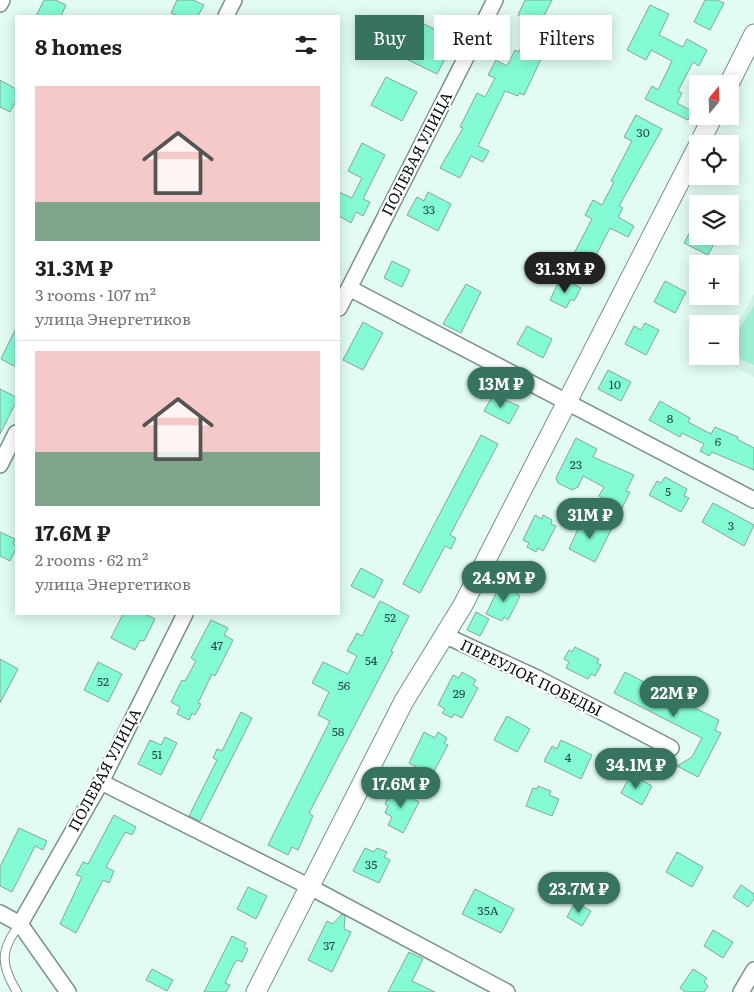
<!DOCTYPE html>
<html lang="en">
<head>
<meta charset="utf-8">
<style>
	body { margin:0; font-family:Literata,serif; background:#f2f2f2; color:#202124; height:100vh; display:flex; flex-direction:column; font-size:19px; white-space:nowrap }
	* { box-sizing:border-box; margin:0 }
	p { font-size:16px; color:#757577 }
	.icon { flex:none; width:28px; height:28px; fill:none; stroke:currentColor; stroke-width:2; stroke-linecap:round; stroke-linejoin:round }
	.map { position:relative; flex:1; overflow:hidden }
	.details { position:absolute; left:15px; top:15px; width:325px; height:600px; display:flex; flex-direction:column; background:#fff; border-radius:0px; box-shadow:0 2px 12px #0003 }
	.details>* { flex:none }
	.banner { position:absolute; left:355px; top:15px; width:324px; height:45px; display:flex; gap:10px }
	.needle { width:32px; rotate:19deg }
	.tools { position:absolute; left:689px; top:75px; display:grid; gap:10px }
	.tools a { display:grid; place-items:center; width:50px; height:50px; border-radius:0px; background:#fff; box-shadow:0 2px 12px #0003; font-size:25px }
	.price { position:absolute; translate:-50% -42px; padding:0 11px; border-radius:18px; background:#367460; color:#fff; font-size:16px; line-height:32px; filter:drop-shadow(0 1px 2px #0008) }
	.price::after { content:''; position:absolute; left:50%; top:30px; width:15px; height:11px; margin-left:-8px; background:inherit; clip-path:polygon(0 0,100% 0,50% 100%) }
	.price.selected { background:#222; color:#fff }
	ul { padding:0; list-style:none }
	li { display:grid; align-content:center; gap:10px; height:265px; padding:0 20px }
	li+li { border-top:1px solid #e0e0e0 }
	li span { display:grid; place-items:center; height:155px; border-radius:0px; color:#555 }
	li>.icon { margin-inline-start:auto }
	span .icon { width:90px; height:90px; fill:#fffc; stroke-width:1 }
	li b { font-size:21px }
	h2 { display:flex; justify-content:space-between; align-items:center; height:60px; padding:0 20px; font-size:21px }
	.tag { padding:0 18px; border-radius:0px; background:#fff; box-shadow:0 2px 12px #0003; font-size:18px; line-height:45px }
	.tag.selected { background:#367460; color:#fff }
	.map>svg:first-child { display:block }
	.built { fill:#d0f2e5 }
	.green { fill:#9ff0d3 }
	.building { fill:#83fbd4; stroke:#8ba39a }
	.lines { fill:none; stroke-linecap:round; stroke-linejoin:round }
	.service-casing { stroke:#7a9288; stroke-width:10 }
	.minor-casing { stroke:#7a9288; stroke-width:18 }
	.tertiary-casing { stroke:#7a9288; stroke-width:21 }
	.service { stroke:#fff; stroke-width:8 }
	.minor { stroke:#fff; stroke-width:15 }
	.tertiary { stroke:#fff; stroke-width:19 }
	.labels { text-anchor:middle; stroke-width:4.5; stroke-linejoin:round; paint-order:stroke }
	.number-label { font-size:12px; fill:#264b3f }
	.street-label { font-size:15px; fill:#07100d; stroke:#fff }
</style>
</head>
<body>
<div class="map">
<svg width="754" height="992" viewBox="0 0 754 992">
	<rect width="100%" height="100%" fill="#e2fcf2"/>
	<polygon class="built" points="754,294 754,377 719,358 730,356 730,338"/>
	<path class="green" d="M754,305V365C748,362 733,358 731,350C729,341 749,314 754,305Z"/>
	<g class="building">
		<polygon points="44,0 55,0 66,5 61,16 36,16"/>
		<polygon points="177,0 193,0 204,5 198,16 178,16 171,13"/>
		<polygon points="525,0 552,0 539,26 518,15"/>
		<polygon points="705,0 717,0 724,3 710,30 694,22"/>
		<polygon points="650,5 669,14 659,35 683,47 687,39 707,50 699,66 693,62 678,91 682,93 677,103 692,111 688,120 645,99 652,86 658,90 672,61 651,50 646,60 627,50"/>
		<polygon points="424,24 446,35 436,54 445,59 437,74 400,56 405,45 412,49"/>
		<polygon points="522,45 543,55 524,95 519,93 518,96 505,91 478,146 489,151 483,162 471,156 460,178 440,168 463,128 460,127 477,93 485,97 495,78 488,75 496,60 507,66 515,50 519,52"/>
		<polygon points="386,77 417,92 402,121 371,105"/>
		<polygon points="0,80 16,89 16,101 10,112 0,107"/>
		<polygon points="636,115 662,129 619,206 623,208 618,217 634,226 628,237 610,228 589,269 571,259 592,219 585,215 593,200 602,205 614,182 611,181 632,141 624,137"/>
		<polygon points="362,143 385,155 363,199 370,202 363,216 356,212 351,223 339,216 339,192 352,198 362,178 348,171"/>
		<polygon points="428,192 451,204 438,231 407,215 417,197 424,201"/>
		<polygon points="698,217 698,236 718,236 708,255 684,243"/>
		<polygon points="392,261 410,270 402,287 384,278"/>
		<polygon points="565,280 581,288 574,301 571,299 566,308 550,300 558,283 562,285"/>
		<polygon points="665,281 686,292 675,313 654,302"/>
		<polygon points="466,284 481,292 461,333 443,324"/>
		<polygon points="363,322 383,333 363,370 343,360"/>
		<polygon points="645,323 659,330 646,355 625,344 634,326 641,330"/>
		<polygon points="527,326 552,339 543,358 517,344"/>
		<polygon points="16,328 16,367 1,359"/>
		<polygon points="608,370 631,382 621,401 598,389"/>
		<polygon points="0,389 16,397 16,402 0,434"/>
		<polygon points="493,395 519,406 509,424 484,411"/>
		<polygon points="660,401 690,418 688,422 711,434 715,427 738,437 737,439 754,448 754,470 712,452 709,456 700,451 704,444 682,433 680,437 649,420"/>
		<polygon points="481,435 498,444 450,535 456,538 451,549 445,546 420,593 403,584"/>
		<polygon points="576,438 597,449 593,457 634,475 626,491 630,492 622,508 599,496 604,487 583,476 578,487 572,490 558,483 556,478"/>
		<polygon points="665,477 687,489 684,496 689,498 681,512 649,495 657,481 661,483"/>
		<polygon points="713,503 754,525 744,546 702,522"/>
		<polygon points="535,515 542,519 543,515 552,520 551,524 556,526 543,551 538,548 536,552 527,547 529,543 523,540"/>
		<polygon points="582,520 598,528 601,522 612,528 595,562 569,549"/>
		<polygon points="0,532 15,539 13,544 16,546 16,549 10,561 0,556"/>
		<polygon points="361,568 383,580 374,598 351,586"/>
		<polygon points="500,585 507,589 509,585 518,589 516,593 520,596 508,620 504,617 502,621 486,614"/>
		<polygon points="380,601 409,616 391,651 393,652 309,813 313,816 298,850 292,847 288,855 268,845 330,721 318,715 329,692 312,683 323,662 348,674 357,656 347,651 357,633 362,636"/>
		<polygon points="476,612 489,619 480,636 467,630"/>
		<polygon points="123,614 145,614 155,619 144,641 140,640 135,650 111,638"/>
		<polygon points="211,620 228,628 224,635 233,640 215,676 212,674 198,703 201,704 195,715 192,713 189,720 177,714 180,707 171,702 182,680 185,681 196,661 191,658"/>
		<polygon points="575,647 599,659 597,663 601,665 595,676 591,674 588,679 566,668 569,662 564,659 569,650 572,652"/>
		<polygon points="0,659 18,669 0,703"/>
		<polygon points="98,662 122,674 108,702 84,690"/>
		<polygon points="462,672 476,680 473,685 478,688 462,718 454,714 452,718 442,713 445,709 438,705 453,675 459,678"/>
		<polygon points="625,672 661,691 659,695 680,705 681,701 719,720 715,730 721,733 698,777 677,766 692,757 702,738 614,693"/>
		<polygon points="241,712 252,718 200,821 189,816 217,760 213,758 217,749 222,751"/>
		<polygon points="507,716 530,729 517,752 494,740"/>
		<polygon points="424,732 435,738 438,732 447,738 444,743 448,745 432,775 409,763"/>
		<polygon points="165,737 177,743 161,775 138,764 150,740 161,745"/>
		<polygon points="561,740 592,755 581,779 544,761 552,746 557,749"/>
		<polygon points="631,774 652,786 642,805 621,793"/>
		<polygon points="538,786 551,791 549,795 559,799 552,816 526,806 533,788 537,789"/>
		<polygon points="407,789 417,794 415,800 419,802 403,833 388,825 392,817 385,813 388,806 385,804 389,795 393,796 396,790 404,794"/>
		<polygon points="114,815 136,827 132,835 125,832 106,867 114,871 109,883 103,880 76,933 60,924 82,877 76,875 83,862 88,864"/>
		<polygon points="19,828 47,841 43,850 35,846 12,892 0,886 0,867"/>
		<polygon points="365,848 374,852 377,848 387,852 384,857 390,860 379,883 353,871"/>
		<polygon points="677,852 703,867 692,887 666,872"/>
		<polygon points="741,885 754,894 754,899 748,907 733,897"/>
		<polygon points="248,887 267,896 256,919 237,909"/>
		<polygon points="475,889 514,909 501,933 462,914"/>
		<polygon points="575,902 591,911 582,926 567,917"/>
		<polygon points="342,914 345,916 344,929 351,932 332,972 308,960 327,921 333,924"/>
		<polygon points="713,930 733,942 723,958 704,946"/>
		<polygon points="232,936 246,943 244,947 248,949 242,962 237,960 234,964 225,983 230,985 226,992 204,992"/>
		<polygon points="409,952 423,959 412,981 435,992 388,992"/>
		<polygon points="152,969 173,980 167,991 146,980"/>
		<polygon points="693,969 707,978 704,982 708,986 704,992 685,992 680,988"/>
	</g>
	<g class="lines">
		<g class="service-casing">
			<path id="service" d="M17,992C0,964 0,950 20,924"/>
		</g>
		<g class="minor-casing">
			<g id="minor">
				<polyline points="0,4 2,0"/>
				<polyline points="226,16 234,0"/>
				<polyline points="349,288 754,500"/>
				<polyline points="339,308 495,0"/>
				<polyline points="0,465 16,433"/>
				<polyline points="444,635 537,678 671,748"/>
				<polyline points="101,782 310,887 507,992"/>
				<polyline points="0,913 20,924 68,992"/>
				<polyline points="20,924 101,782 185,614"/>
				<polyline points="741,992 754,970"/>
			</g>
		</g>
		<g class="tertiary-casing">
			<g id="tertiary">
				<polyline points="729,84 754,34"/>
				<polyline points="699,144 713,116"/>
				<polyline points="256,992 404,701 463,605 698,146"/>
			</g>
		</g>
		<use href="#service" class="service"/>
		<use href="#minor" class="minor"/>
		<use href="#tertiary" class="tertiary"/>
	</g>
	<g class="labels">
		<g class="number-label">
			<text x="643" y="137">30</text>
			<text x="429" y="214">33</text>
			<text x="615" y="389">10</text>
			<text x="670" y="423">8</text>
			<text x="718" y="446">6</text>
			<text x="576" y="469">23</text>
			<text x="668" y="496">5</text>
			<text x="731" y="530">3</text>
			<text x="390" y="622">52</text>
			<text x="217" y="650">47</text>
			<text x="371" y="665">54</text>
			<text x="103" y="686">52</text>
			<text x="344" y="690">56</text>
			<text x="459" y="698">29</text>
			<text x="338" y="736">58</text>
			<text x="157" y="759">51</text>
			<text x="568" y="762">4</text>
			<text x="371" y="869">35</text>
			<text x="488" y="915">35А</text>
			<text x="329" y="950">37</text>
		</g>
		<g class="street-label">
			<text transform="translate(417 154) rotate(-63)" y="5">ПОЛЕВАЯ УЛИЦА</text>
			<text transform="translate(531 678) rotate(26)" y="5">ПЕРЕУЛОК ПОБЕДЫ</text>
			<text transform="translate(105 770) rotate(-62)" y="5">ПОЛЕВАЯ УЛИЦА</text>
		</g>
	</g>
</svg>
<div class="tools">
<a><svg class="needle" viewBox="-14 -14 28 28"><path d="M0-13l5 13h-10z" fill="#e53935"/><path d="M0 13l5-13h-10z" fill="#757577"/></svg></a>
<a><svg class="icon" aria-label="locate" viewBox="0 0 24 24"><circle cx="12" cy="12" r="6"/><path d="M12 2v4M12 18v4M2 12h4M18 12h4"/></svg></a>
<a><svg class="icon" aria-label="layers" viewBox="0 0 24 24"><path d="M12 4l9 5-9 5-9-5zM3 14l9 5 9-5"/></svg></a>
<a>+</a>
<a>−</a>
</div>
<b class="price selected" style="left:565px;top:294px">31.3M ₽</b>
<b class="price" style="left:501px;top:409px">13M ₽</b>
<b class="price" style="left:590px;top:540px">31M ₽</b>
<b class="price" style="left:504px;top:603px">24.9M ₽</b>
<b class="price" style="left:674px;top:718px">22M ₽</b>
<b class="price" style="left:636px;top:790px">34.1M ₽</b>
<b class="price" style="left:401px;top:809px">17.6M ₽</b>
<b class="price" style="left:579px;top:914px">23.7M ₽</b>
<div class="banner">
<a class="tag selected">Buy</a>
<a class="tag">Rent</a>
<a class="tag">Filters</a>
</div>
<section class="details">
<h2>8 homes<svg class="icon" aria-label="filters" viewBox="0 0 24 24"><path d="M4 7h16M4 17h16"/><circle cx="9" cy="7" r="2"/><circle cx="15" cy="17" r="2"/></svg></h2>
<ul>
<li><span style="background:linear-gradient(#f6c9c9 75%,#7fa58c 0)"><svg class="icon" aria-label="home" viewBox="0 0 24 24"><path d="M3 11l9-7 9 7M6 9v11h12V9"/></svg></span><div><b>31.3M ₽</b><p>3 rooms · 107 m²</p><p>улица Энергетиков</p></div></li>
<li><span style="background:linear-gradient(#f6c9c9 65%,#7fa58c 0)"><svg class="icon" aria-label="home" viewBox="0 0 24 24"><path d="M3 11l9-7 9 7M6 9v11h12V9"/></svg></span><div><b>17.6M ₽</b><p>2 rooms · 62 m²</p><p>улица Энергетиков</p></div></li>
</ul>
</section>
</div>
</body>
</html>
